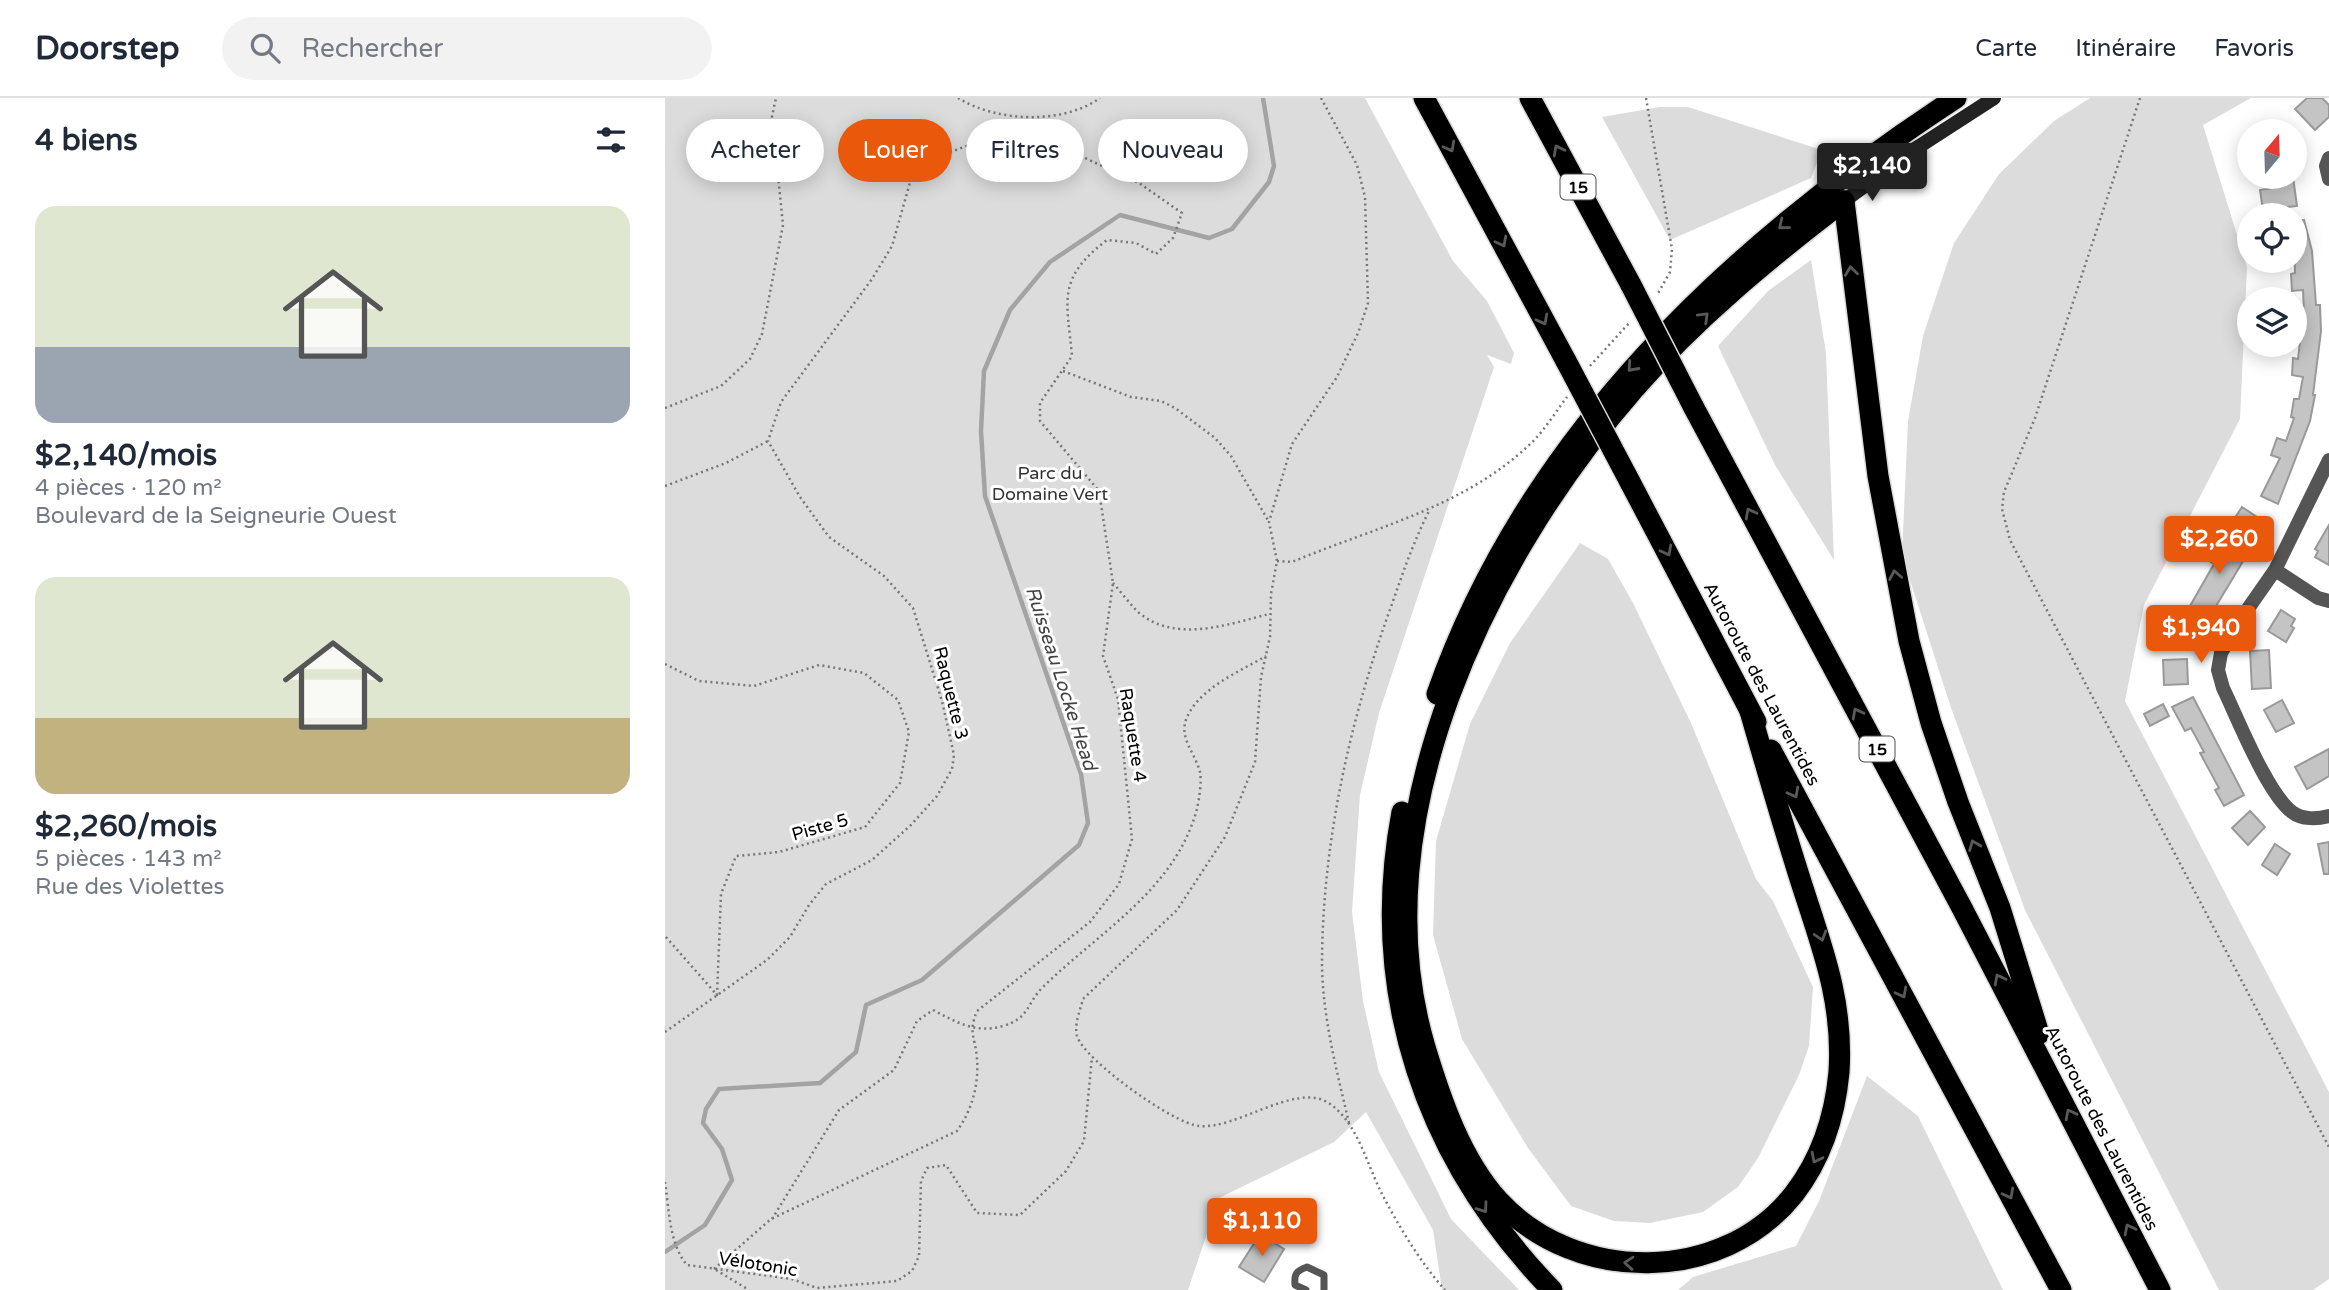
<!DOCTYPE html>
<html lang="fr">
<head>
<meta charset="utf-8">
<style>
	body { margin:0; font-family:"Varela Round",sans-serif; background:#f2f2f3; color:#1f2937; height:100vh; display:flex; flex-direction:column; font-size:26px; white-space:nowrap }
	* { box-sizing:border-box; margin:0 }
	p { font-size:23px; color:#747a83 }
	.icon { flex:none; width:38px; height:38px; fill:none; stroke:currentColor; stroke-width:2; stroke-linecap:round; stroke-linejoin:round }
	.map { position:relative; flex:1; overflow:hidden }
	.sheet { display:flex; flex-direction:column; background:#fff; width:665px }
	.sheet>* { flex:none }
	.top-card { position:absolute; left:21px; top:21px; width:665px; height:63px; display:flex; gap:14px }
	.needle { width:46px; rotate:19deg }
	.tools { position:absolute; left:1572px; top:21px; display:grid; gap:14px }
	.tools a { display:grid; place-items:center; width:70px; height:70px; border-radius:50%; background:#fff; box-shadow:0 4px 18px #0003; font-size:35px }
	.price { position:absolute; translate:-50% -60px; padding:0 16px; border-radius:7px; background:#ea580c; color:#fff; font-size:23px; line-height:46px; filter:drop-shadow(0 2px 4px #0008) }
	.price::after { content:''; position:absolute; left:50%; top:42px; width:21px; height:16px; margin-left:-10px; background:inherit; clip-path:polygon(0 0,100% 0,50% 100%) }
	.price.on { background:#222; color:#fff }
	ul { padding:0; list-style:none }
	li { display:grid; align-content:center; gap:14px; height:371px; padding:0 35px }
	li span { display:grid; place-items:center; height:217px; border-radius:21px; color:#555 }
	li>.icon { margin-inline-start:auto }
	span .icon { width:126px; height:126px; fill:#fffc; stroke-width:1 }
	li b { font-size:30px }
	h2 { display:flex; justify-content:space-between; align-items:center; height:84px; padding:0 35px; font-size:30px }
	.chip { padding:0 24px; border-radius:32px; background:#fff; box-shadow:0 4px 18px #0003; font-size:24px; line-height:63px }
	.chip.on { background:#ea580c; color:#fff }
	header { display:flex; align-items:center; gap:42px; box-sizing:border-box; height:98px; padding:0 35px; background:#fff; border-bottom:2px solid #e0e1e3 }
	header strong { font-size:33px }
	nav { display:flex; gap:38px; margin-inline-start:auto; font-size:24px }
	.search { width:490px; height:63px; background:#f2f2f3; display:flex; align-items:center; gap:18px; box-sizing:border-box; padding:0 24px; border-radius:38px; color:#747a83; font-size:26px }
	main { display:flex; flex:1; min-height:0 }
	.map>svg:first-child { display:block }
	.green { fill:#dcdcdc }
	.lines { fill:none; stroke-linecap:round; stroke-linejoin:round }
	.stream { stroke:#a3a3a3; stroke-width:4.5 }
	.building { fill:#c4c4c4; stroke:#999; stroke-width:2 }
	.motorway-casing { stroke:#dbdbdb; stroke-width:24 }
	.path { stroke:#777; stroke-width:2.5; stroke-dasharray:2 3.5; stroke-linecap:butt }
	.service { stroke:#555; stroke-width:7 }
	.minor { stroke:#555; stroke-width:14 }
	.secondary { stroke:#222; stroke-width:14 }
	.motorway { stroke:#000; stroke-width:21 }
	.motorway-bridge-casing { stroke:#dbdbdb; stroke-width:24; stroke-linecap:butt }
	.motorway-bridge { stroke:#000; stroke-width:21 }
	.oneway { stroke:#595959 }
	.labels { text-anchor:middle; stroke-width:6; stroke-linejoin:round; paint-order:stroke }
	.shield { fill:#fff; stroke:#4c4c4c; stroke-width:2 }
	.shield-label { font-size:16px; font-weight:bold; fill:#000 }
	.park-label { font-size:18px; fill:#333; stroke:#fff }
	.street-label { font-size:18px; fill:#000; stroke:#fff }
	.water-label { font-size:19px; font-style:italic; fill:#444; stroke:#fff }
</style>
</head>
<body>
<header>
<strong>Doorstep</strong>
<div class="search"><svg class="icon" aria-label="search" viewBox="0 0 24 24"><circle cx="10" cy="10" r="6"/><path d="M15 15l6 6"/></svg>Rechercher</div>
<nav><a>Carte</a><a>Itinéraire</a><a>Favoris</a></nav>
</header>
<main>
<section class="sheet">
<h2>4 biens<svg class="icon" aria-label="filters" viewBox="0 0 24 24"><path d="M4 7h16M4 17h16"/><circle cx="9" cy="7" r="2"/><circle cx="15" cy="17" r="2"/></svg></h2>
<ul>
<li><span style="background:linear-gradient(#dfe7d0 65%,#9aa5b1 0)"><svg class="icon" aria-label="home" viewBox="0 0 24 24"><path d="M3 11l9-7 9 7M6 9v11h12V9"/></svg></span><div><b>$2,140/mois</b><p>4 pièces · 120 m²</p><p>Boulevard de la Seigneurie Ouest</p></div></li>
<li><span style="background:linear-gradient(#dfe7d0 65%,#c2b280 0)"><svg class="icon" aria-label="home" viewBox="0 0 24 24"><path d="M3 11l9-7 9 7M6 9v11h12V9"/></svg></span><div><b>$2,260/mois</b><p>5 pièces · 143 m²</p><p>Rue des Violettes</p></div></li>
</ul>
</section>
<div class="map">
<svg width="1664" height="1192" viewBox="0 0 1664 1192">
	<rect width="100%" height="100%" fill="#fff"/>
	<g class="green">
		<polygon points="0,0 700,0 788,163 822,203 849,255 846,266 822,257 829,269 714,615 695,697 687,814 698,903 714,974 786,1121 854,1192 777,1192 768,1132 701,1014 669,1044 554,1100 523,1192 0,1192"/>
		<polygon points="1425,0 1586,0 1538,27 1582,169 1575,321 1479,507 1460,603 1664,994 1664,1181 1648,1192 1554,1192 1360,812 1285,607 1237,457 1243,323 1258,238 1289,145 1334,76 1389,23"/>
		<polygon points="995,9 1023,9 1157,52 1146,80 1005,142 937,19"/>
		<polygon points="1146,162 1161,255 1169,462 1110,367 1053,248 1103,193"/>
		<polygon points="915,445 943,461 968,505 1026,625 1091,781 1108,803 1148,889 1144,948 1134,977 1093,1060 1073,1089 1038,1114 985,1125 949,1123 906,1108 863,1050 797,941 768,837 771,743 805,626 845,545"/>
		<polygon points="1202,978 1253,1018 1338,1192 1013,1192 1028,1179 1131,1148 1154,1103"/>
	</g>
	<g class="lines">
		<polyline class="stream" points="0,1154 40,1127 67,1082 57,1051 38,1025 41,1011 54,991 155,985 191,954 201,907 257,882 414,747 423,725 416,676 320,398 316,333 319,273 345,212 385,164 455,117 544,140 567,131 604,84 609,68 598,0"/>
	</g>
	<g class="building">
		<polygon points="1642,0 1657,0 1664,7 1664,19 1650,32 1630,11"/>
		<polygon points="1606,79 1628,79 1632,108 1598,112 1595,92 1608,90"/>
		<polygon points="1639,122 1647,153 1651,207 1655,207 1656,233 1648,297 1650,297 1645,323 1613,406 1596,398 1615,360 1606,357 1612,340 1621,343 1629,320 1626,319 1629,301 1634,301 1638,279 1627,277 1628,260 1633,261 1636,234 1630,234 1630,216 1639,216 1638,192 1627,193 1626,176 1630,175 1629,124"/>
		<polygon points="1577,409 1601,425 1548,513 1540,508 1526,546 1504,538 1513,512 1521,515 1549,466 1546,464 1556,449 1564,454 1576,432 1566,426"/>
		<polygon points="1664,427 1664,467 1650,459 1653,453 1650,451"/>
		<polygon points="1616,512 1630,521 1626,528 1629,530 1621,544 1603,533"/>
		<polygon points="1604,552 1606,590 1587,591 1585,553"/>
		<polygon points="1522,561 1523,586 1499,587 1498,562"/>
		<polygon points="1528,599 1579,697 1559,708 1550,692 1554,690 1535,655 1539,654 1526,630 1520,633 1507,609"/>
		<polygon points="1617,602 1629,625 1611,634 1599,612"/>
		<polygon points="1498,606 1504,618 1485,628 1479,616"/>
		<polygon points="1664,651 1664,678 1642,691 1630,669"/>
		<polygon points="1585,713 1600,729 1583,747 1567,730"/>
		<polygon points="1664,744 1664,776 1659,776 1653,746"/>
		<polygon points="1610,746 1625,756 1612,777 1597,767"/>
		<polygon points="595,1136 619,1151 599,1184 574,1169"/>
	</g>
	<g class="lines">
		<g class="motorway-casing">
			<g id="motorway">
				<polyline points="759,0 901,263"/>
				<polyline points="865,0 966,187"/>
				<polyline points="1179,103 1213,378 1244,543 1266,625 1293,704 1335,810 1374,936"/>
				<polyline points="1028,308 1297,810 1495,1192"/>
				<polyline points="965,384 1091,624"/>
				<path d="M772,596C863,337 1066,147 1291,0"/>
				<path d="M1085,613C1100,665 1115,717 1131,768C1153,840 1179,897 1174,974C1170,1018 1156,1061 1129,1096C1057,1187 911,1186 834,1103C796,1061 776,1002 760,949C693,722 822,460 969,291C1031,220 1104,160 1179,103"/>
				<polyline points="1106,652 1396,1192"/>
				<path d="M737,714C703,895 760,1061 887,1192"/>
			</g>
		</g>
		<g class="path">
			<path d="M293,0C332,24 397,27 435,0"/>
			<path d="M656,0L692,67L700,99L703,205L693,235L672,279L627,346L604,424L612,463L606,496L605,539L596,579L590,664L560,739L512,812L418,901C415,913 409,926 412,938C419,962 509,1026 534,1028C571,1032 629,985 662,1004C691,1021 702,1066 716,1094C733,1127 755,1164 780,1192"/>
			<polyline points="981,0 1007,151 1005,174 992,197"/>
			<polyline points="1475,0 1370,320 1339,394 1337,411 1345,442 1664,1049"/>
			<polyline points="925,268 965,224"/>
			<polyline points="398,273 466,299 496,303 510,310 550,340 566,358 604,424"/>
			<polyline points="0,310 56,288 85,261 97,236 118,127 107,18 111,0"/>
			<polyline points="0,388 61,365 103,343"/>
			<path d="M612,463L627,464C708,430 796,410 862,349C878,335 889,316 902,299"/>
			<path d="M448,485C456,494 464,505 473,514C510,546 564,526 604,516"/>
			<polyline points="0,566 34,583 89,588 154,567 199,575 233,602 244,634 235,685 200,729 114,754 71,758 56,796 52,897 0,838"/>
			<polyline points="0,934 102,862 125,839 144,807 161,786 207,762 246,727 272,698 287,671 289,657 277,603 248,510 219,478 164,439 135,399 103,343"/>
			<path d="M684,1025C672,974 658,921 657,868C657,745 685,621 727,506C738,474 749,443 764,413"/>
			<path d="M0,1084C4,1110 4,1146 22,1167L127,1181L152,1190L232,1183L247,1173L254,1158L256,1083L262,1070L281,1067L312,1115L355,1117L401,1073L419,1043L427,959"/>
			<path d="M107,1121L174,1012L229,972L252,923L268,912C291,924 311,936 338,928C365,920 361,906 378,889C435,833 510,792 532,711C534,701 537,683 535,674C530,654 513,640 522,619C536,589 574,574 601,558"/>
			<path d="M49,1171L106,1121L292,1033C307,1012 314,987 312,960C310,938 303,935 312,913L425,824L454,786L467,741L453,601L438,558L448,485L434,393L375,323V305L407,258C402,202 391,181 442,142L471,145L491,156L508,140L517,115L474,85L370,37L322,40L265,62L246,81L227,148L207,181L116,304L103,343"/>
			<polyline points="51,1172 84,1192"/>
		</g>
		<path class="service" d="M641,1192L630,1187C629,1176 631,1173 642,1169L659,1177V1192"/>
		<g class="minor">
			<polyline points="1664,60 1661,68 1664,81"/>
			<path d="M1664,362L1610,472L1573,525L1556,555L1553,572L1558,590C1573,621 1602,695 1627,714C1637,722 1653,721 1664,718"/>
			<polyline points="1610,472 1653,500 1664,503"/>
		</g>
		<polyline class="secondary" points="1179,103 1250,51 1329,0"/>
		<use href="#motorway" class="motorway"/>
		<g class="motorway-bridge-casing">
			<g id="motorway-bridge">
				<polyline points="966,187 1028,308"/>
				<polyline points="901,263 965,384"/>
			</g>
		</g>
		<use href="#motorway-bridge" class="motorway-bridge"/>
	</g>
	<defs><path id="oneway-chevron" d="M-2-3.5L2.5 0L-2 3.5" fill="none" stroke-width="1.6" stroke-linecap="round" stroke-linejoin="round" transform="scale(1.75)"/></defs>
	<g class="oneway">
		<use href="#oneway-chevron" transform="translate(785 49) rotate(62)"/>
		<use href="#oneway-chevron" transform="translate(893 52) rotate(-118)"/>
		<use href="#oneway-chevron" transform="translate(1118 127) rotate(141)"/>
		<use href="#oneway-chevron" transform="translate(837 144) rotate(62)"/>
		<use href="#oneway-chevron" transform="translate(1186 173) rotate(-97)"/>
		<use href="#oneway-chevron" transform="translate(1039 219) rotate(-44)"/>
		<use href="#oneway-chevron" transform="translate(878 222) rotate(62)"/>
		<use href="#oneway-chevron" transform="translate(967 269) rotate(132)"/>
		<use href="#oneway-chevron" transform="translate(1085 415) rotate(-118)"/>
		<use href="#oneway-chevron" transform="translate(1002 453) rotate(62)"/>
		<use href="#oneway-chevron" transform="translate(1230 477) rotate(-101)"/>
		<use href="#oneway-chevron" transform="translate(1192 615) rotate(-118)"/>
		<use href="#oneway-chevron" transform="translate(1129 695) rotate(62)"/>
		<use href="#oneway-chevron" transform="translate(1309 747) rotate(-112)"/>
		<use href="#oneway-chevron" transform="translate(1156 838) rotate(73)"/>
		<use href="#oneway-chevron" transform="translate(1334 881) rotate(-118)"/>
		<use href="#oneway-chevron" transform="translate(1237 895) rotate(62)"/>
		<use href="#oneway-chevron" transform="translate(1405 1016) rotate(-117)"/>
		<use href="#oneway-chevron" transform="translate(1151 1060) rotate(117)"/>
		<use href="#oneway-chevron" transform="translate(1344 1096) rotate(62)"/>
		<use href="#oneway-chevron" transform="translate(818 1110) rotate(55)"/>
		<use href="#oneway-chevron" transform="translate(1464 1131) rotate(-117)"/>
		<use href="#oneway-chevron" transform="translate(964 1165) rotate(-176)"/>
	</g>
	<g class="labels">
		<g class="shield">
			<rect x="895.5" y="76.5" width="35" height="25" rx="5"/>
			<rect x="1194.5" y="638.5" width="35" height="25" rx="5"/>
		</g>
		<g class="shield-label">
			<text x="913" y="95">15</text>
			<text x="1212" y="657">15</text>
		</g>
		<g class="park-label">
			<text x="385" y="381">Parc du<tspan x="385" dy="21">Domaine Vert</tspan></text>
		</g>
		<g class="street-label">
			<text transform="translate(1097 586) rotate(62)" y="6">Autoroute des Laurentides</text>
			<text transform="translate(286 595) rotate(76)" y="6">Raquette 3</text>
			<text transform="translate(468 637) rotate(81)" y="6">Raquette 4</text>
			<text transform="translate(155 729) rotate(-16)" y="6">Piste 5</text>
			<text transform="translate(1437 1030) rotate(63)" y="6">Autoroute des Laurentides</text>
			<text transform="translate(93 1166) rotate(9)" y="6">Vélotonic</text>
		</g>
		<g class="water-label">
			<text transform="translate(397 580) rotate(72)" y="7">Ruisseau Locke Head</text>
		</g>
	</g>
</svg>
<div class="tools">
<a><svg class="needle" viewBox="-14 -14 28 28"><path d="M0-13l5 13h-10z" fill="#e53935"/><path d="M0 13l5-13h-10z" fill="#747a83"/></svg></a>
<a><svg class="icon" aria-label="locate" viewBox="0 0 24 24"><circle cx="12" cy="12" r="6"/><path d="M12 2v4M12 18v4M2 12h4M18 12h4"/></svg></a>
<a><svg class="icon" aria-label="layers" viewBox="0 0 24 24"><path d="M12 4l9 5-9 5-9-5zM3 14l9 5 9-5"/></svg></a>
</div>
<b class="price on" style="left:1207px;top:105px">$2,140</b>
<b class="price" style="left:1554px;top:478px">$2,260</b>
<b class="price" style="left:1536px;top:567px">$1,940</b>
<b class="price" style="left:597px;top:1160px">$1,110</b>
<div class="top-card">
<a class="chip">Acheter</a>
<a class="chip on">Louer</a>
<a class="chip">Filtres</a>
<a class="chip">Nouveau</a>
</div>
</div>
</main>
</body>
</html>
